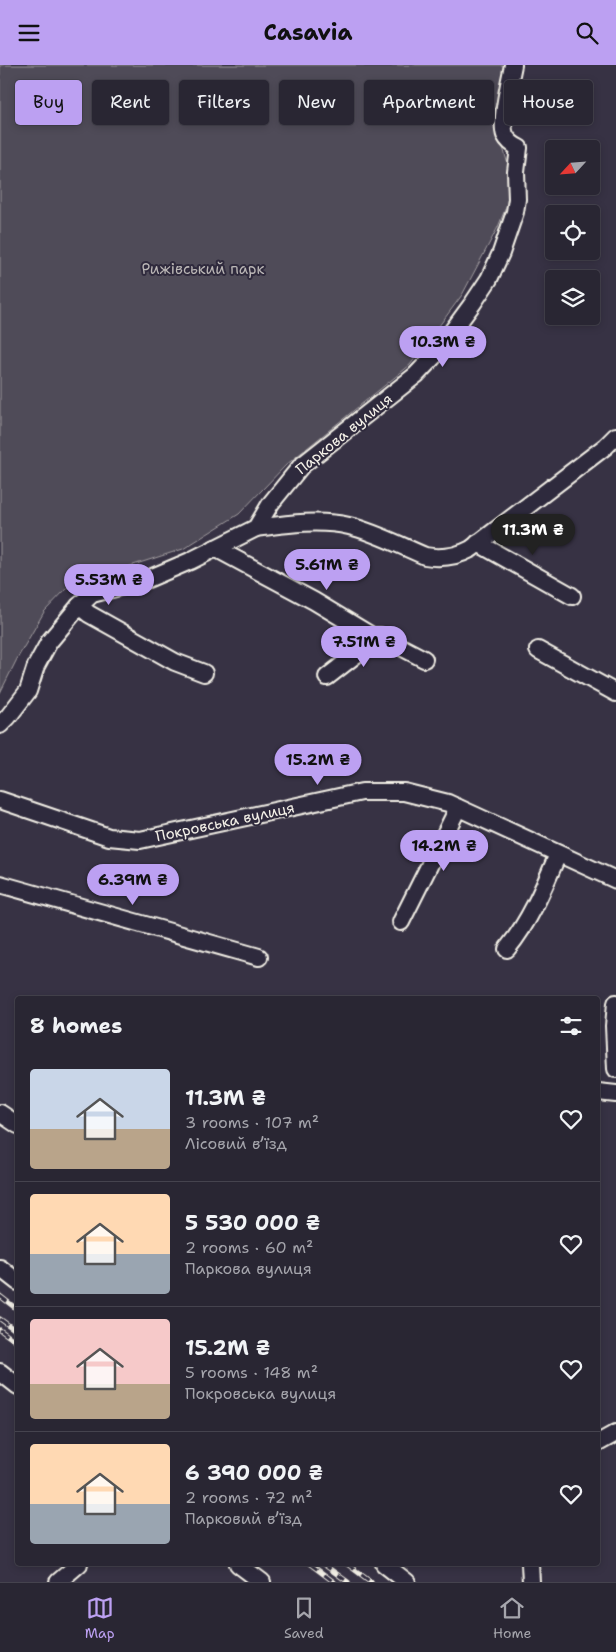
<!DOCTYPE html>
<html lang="en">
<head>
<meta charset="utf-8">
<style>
	body { margin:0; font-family:"Shantell Sans",sans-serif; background:#312e3b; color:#f1f3f6; height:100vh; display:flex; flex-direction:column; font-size:19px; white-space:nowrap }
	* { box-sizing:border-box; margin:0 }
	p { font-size:16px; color:#a5a5ac }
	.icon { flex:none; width:28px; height:28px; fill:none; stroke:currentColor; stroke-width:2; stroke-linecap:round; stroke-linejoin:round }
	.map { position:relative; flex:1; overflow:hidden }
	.drawer { position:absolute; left:15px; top:931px; width:585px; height:570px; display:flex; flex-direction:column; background:#292633; border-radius:5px; box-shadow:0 2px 8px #0003,0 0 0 1px #45434e }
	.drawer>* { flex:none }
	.banner { position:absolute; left:15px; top:15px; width:586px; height:45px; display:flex; gap:10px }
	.needle { width:32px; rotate:244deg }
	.buttons { position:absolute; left:545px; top:75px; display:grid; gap:10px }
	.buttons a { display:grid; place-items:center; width:55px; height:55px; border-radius:5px; background:#292633; box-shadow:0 2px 8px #0003,0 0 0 1px #45434e; font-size:25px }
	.price { position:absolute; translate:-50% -42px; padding:0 11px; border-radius:18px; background:#bca0f2; color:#111; font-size:16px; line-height:32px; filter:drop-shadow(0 1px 2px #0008) }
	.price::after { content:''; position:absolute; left:50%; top:30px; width:15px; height:11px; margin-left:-8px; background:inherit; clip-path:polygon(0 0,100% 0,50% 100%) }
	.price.selected { background:#222; color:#fff }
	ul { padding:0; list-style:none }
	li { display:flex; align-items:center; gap:15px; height:125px; padding:0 15px }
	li+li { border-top:1px solid #45434e }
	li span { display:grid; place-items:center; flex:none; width:140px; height:100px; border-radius:5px; color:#555 }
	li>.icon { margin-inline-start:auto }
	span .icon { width:60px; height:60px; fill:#fffc; stroke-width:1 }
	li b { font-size:21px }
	h2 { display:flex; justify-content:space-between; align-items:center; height:60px; padding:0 15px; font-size:21px }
	.tag { padding:0 18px; border-radius:5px; background:#292633; box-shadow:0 2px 8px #0003,0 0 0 1px #45434e; font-size:18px; line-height:45px }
	.tag.selected { background:#bca0f2; color:#111 }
	header { display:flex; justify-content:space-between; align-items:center; height:65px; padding:0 15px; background:#bca0f2; color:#111; font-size:22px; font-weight:700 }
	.dock { display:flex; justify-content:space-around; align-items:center; height:70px; border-top:1px solid #45434e; background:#292633; font-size:14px; color:#a5a5ac }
	.dock a { display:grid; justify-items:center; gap:2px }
	.dock .selected { color:#bca0f2 }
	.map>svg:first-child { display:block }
	.green { fill:#504b59; stroke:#a29ea0 }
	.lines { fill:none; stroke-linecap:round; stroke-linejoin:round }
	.minor-casing { stroke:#f4f1e8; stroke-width:20 }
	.minor { stroke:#2f2a3d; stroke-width:16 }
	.rail-casing { stroke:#f4f1e8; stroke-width:5 }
	.rail { stroke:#2f2a3d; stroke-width:3; stroke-dasharray:9; stroke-linecap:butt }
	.labels { text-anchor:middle; stroke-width:4; stroke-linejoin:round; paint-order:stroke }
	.park-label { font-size:15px; fill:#bbb7b6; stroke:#2f2a3d }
	.street-label { font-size:15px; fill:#f4f1e8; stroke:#2f2a3d }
</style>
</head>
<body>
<header><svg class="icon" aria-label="menu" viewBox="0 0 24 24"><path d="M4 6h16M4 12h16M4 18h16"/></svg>Casavia<svg class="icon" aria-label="search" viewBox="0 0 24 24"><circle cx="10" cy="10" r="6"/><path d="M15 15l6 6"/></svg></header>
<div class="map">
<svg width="616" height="1517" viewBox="0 0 616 1517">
	<rect width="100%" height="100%" fill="#373244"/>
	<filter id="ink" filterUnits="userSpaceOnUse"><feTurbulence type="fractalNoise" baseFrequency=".02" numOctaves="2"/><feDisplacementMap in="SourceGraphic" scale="10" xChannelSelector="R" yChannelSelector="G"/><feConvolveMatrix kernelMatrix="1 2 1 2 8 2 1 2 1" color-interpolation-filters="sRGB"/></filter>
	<g filter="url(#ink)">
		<polygon class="green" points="0,0 508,0 493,48 509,103 510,132 498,162 462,230 410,300 286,400 239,449 183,484 127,502 90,511 67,523 44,547 17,594 0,628"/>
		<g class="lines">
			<g class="minor-casing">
				<g id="minor">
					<path d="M256,463C286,459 319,454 349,461C375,467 401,481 425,491C442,494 456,492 471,484L606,381L616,371"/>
					<polyline points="478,478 572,531"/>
					<polyline points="215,483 314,536 372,571 380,571 424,594"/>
					<polyline points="79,541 89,549 175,597 204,608"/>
					<polyline points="538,585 616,628"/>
					<polyline points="327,612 367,581 374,571"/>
					<path d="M0,660L8,652L28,626L36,601L49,577L79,541L92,529L143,516L190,496L256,463L271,438L301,401L416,310L434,291L473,238L489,214L501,188L515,147L517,134L516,107L519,83C513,80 508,76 505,70C500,57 510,15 513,0"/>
					<polyline points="0,735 109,772 140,775 362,727 404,727 448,738 616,815"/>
					<polyline points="0,819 259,892"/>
					<polyline points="401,857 458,743"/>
					<path d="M507,884C530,856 544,822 558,789"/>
					<polyline points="616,938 614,961 616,1004"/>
					<polyline points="598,1027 616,1029"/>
					<polyline points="0,1048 18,1060"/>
					<polyline points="0,1203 18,1217"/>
					<polyline points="0,1307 18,1321"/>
					<polyline points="598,1378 616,1368"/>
					<polyline points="238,1499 262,1517"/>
					<polyline points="384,1499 407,1517"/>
					<polyline points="530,1499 531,1517"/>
					<polyline points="58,1517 79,1499"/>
				</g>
			</g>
			<use href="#minor" class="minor"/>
			<g class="rail-casing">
				<g id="rail">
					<polyline points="0,1231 18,1245"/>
					<polyline points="0,1254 18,1267"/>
					<polyline points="0,1265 18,1278"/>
					<polyline points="310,1499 334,1517"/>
					<polyline points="323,1499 348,1517"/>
					<polyline points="347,1499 371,1517"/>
				</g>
			</g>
			<use href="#rail" class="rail"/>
		</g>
	</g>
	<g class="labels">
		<g class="park-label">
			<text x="203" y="209">Рижівський парк</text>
		</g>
		<g class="street-label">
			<text transform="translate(344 369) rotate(-39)" y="5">Паркова вулиця</text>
			<text transform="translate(225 757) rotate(-12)" y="5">Покровська вулиця</text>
		</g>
	</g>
</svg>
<div class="buttons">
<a><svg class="needle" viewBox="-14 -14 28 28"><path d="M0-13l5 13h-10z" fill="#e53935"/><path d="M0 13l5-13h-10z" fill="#a5a5ac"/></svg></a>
<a><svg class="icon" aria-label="locate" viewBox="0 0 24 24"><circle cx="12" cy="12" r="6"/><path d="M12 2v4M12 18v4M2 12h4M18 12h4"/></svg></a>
<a><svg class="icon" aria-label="layers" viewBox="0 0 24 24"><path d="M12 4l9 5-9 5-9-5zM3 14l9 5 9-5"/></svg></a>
</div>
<b class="price" style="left:443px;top:303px">10.3M ₴</b>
<b class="price selected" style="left:533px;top:491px">11.3M ₴</b>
<b class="price" style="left:327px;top:526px">5.61M ₴</b>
<b class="price" style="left:109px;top:541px">5.53M ₴</b>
<b class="price" style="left:364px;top:603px">7.51M ₴</b>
<b class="price" style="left:318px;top:721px">15.2M ₴</b>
<b class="price" style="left:444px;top:807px">14.2M ₴</b>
<b class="price" style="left:133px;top:841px">6.39M ₴</b>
<div class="banner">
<a class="tag selected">Buy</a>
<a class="tag">Rent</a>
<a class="tag">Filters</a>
<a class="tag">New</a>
<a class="tag">Apartment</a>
<a class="tag">House</a>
</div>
<section class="drawer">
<h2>8 homes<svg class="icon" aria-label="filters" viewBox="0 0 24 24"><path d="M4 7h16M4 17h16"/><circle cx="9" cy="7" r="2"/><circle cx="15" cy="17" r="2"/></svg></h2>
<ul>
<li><span style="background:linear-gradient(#c9d6e8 60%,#b9a48a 0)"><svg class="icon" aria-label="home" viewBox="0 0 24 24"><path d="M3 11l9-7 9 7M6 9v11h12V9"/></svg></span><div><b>11.3M ₴</b><p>3 rooms · 107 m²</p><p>Лісовий в’їзд</p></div><svg class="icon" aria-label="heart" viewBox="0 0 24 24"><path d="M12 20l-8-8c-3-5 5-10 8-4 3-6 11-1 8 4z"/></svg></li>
<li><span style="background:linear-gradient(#ffd9b3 60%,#9aa5b1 0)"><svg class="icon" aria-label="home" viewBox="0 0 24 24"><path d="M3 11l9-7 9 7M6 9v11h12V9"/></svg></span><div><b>5 530 000 ₴</b><p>2 rooms · 60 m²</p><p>Паркова вулиця</p></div><svg class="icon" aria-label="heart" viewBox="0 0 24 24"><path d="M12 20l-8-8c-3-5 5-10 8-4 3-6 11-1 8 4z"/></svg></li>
<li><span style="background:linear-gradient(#f6c9c9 65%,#b9a48a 0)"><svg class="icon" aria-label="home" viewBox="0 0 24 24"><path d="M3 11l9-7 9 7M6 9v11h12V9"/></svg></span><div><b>15.2M ₴</b><p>5 rooms · 148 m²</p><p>Покровська вулиця</p></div><svg class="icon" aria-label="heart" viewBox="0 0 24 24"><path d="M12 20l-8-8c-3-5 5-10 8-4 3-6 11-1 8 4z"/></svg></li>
<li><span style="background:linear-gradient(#ffd9b3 60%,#9aa5b1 0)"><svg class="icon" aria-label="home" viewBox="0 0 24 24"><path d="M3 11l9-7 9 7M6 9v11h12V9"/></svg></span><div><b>6 390 000 ₴</b><p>2 rooms · 72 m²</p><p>Парковий в’їзд</p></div><svg class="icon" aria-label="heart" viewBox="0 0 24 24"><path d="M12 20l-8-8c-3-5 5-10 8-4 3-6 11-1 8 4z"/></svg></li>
</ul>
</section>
</div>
<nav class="dock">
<a class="selected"><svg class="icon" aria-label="map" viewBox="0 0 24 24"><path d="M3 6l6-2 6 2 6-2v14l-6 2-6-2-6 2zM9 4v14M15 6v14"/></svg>Map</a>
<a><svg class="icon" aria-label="saved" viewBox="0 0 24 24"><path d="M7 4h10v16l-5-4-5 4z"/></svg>Saved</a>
<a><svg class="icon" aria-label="home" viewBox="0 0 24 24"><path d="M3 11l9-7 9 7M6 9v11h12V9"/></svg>Home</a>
</nav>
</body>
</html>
